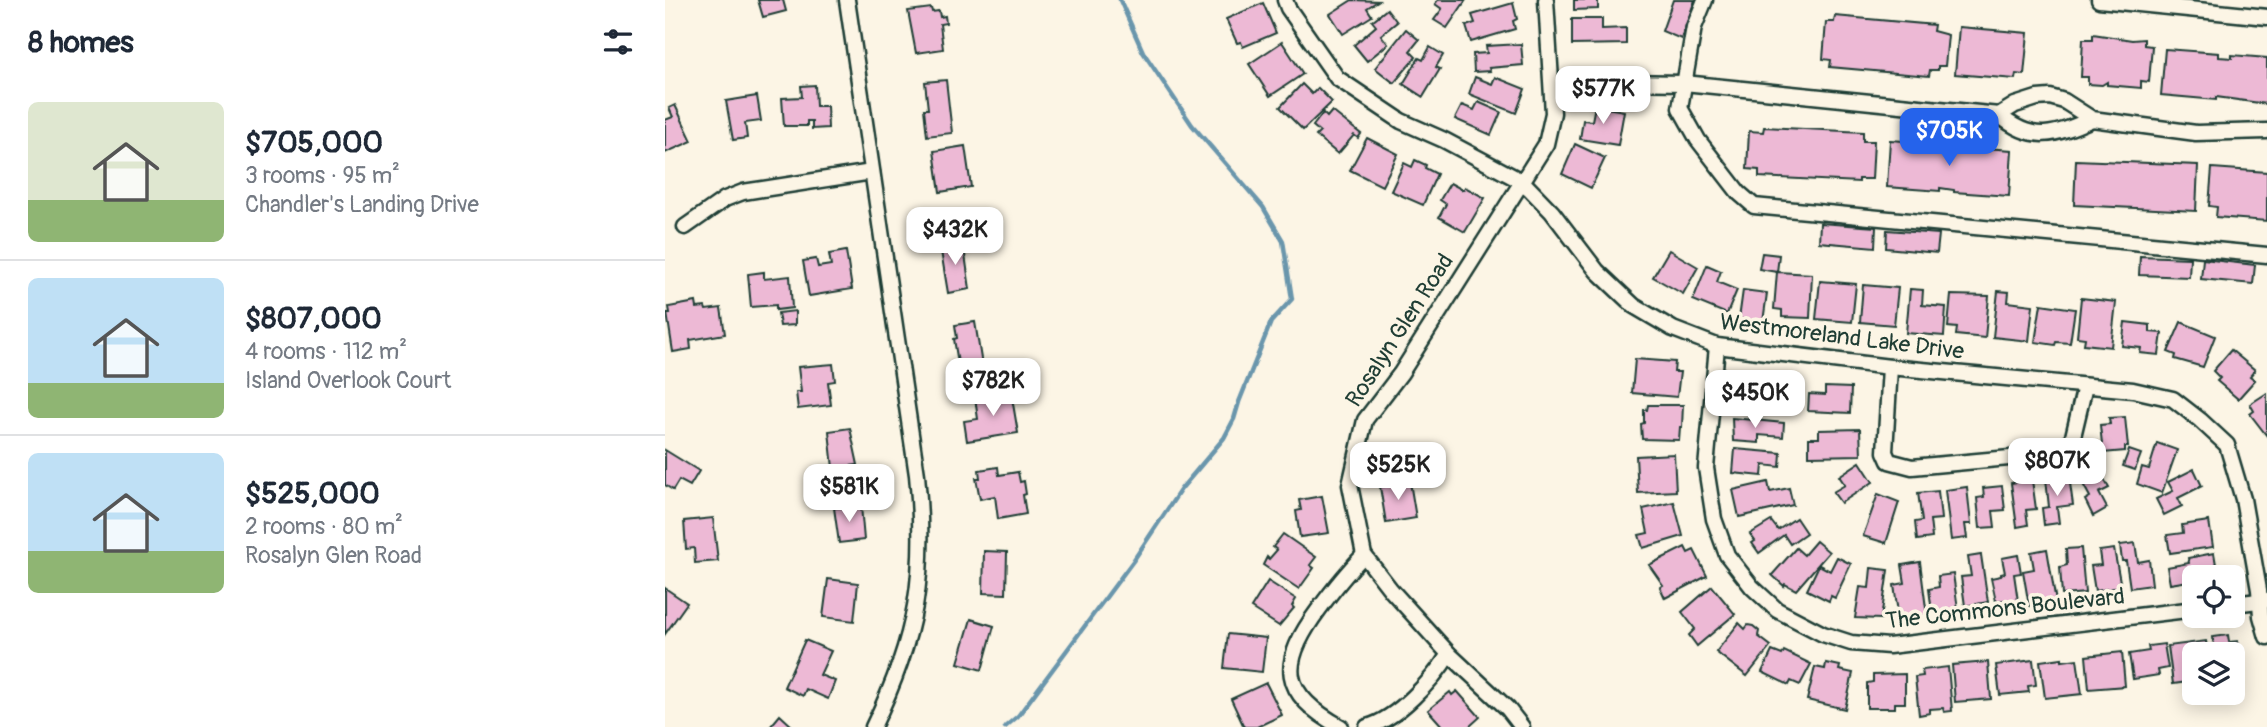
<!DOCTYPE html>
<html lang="en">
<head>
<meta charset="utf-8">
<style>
	body { margin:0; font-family:Pangolin,sans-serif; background:#f6f6f7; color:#1f2937; height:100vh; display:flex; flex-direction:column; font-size:26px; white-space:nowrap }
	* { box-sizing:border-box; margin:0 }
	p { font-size:23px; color:#747a83 }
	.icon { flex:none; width:38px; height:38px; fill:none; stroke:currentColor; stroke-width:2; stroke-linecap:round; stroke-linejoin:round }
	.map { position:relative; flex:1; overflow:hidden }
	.side { display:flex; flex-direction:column; background:#fff; width:665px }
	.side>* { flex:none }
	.fabs { position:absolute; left:1517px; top:565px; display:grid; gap:14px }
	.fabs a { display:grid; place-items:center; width:63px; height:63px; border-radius:10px; background:#fff; box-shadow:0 4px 18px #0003; font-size:35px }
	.price { position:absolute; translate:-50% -60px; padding:0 16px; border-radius:14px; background:#fff; color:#222; font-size:23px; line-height:46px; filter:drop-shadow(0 2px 4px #0008) }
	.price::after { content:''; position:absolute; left:50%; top:42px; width:21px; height:16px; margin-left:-10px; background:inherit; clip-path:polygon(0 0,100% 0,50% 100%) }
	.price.active { background:#2563eb; color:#fff }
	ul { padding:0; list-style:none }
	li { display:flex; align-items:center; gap:21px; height:175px; padding:0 28px }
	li+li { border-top:2px solid #e0e1e3 }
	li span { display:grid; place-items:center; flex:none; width:196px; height:140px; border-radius:10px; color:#555 }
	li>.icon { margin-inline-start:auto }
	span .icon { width:84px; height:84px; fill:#fffc; stroke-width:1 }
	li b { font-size:30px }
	h2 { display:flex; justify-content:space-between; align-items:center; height:84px; padding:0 28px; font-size:30px }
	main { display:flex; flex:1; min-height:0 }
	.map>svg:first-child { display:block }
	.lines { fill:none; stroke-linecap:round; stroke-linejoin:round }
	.stream { stroke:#6b96ac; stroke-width:4.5 }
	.building { fill:#edb9d5; stroke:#1f3d34; stroke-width:2 }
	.minor-casing { stroke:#1f3d34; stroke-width:19 }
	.minor { stroke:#fcf5e5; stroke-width:14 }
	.labels { text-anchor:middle; stroke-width:7; stroke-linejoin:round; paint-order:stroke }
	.street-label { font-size:23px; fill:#1f3d34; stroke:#fcf5e5 }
</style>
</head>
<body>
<main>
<section class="side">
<h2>8 homes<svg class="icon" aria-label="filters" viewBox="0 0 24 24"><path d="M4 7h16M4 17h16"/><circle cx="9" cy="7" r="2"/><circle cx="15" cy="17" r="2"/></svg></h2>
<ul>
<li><span style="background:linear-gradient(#dfe7d0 70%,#8fb573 0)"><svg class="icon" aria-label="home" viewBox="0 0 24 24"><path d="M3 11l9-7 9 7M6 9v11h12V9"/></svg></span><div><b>$705,000</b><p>3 rooms · 95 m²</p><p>Chandler's Landing Drive</p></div></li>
<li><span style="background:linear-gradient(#bfe0f5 75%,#8fb573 0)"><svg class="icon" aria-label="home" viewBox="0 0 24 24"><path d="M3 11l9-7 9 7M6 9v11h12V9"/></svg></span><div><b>$807,000</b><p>4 rooms · 112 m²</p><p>Island Overlook Court</p></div></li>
<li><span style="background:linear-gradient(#bfe0f5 70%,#8fb573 0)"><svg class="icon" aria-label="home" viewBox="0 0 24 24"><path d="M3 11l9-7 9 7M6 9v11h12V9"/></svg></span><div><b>$525,000</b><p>2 rooms · 80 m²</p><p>Rosalyn Glen Road</p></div></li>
</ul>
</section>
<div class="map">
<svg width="1602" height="727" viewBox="0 0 1602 727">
	<rect width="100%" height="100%" fill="#fcf5e5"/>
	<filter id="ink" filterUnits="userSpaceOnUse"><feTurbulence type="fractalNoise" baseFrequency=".0143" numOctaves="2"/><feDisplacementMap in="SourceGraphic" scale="14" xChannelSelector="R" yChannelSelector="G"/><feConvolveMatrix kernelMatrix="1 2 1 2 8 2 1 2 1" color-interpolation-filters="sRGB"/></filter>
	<g filter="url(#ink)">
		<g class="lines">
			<polyline class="stream" points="340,727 353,716 468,561 516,489 559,438 569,419 574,402 606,322 627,299 618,241 598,207 527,125 478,52 455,0"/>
		</g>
		<g class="building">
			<polygon points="93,0 118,0 121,11 98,17"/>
			<polygon points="687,0 713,1 702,8 707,16 678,34 665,14"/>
			<polygon points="773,0 801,0 782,28 769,20 777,9 770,4"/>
			<polygon points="909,0 933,0 933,9 909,10"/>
			<polygon points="1008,0 1030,0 1016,39 997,31"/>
			<polygon points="598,3 611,33 578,47 576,42 572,43 561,19"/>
			<polygon points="848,3 852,19 848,21 850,29 806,42 801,26 810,23 807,15"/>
			<polygon points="266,8 267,12 274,11 275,17 280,16 281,23 275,24 278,49 251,53 243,11"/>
			<polygon points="722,9 732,22 716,35 723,44 702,61 689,45 711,26 707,21"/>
			<polygon points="1170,16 1269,25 1268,31 1283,35 1280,66 1273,66 1273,70 1265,70 1264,76 1165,67 1166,60 1158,59 1161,22 1169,22"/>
			<polygon points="907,19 937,19 937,29 961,28 961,44 907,45"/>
			<polygon points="1294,27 1363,33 1359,75 1351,74 1350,79 1290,74"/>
			<polygon points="741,29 754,40 745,51 751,57 729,83 710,68"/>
			<polygon points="1428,34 1467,40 1479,39 1479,45 1487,46 1484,82 1476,81 1476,88 1442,85 1442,82 1437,85 1423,84 1423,77 1416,77 1418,39 1428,39"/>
			<polygon points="617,42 638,74 605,96 584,64"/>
			<polygon points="856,44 858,65 824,68 825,71 809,72 808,54 822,53 821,46"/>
			<polygon points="765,47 778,55 771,67 775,69 758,97 738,84 754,58 758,60"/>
			<polygon points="1500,49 1554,53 1554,57 1567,58 1567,55 1602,58 1602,104 1551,97 1551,100 1496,95"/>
			<polygon points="810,77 827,84 830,77 860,89 851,113 804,94"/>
			<polygon points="281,80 287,133 262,136 259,109 263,109 260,82"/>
			<polygon points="637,84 647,94 653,88 667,102 638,130 615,107"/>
			<polygon points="150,85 151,106 162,106 163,128 147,129 147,121 142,121 142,126 119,126 117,98 137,97 136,86"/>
			<polygon points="92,96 96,121 80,123 82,138 68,140 61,101"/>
			<polygon points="813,102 836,112 826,135 790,119 797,105 809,110"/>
			<polygon points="10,105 27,141 0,153 0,120 8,117 4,108"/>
			<polygon points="930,106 959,111 953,145 915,139 918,120 927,121"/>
			<polygon points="667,111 696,134 693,138 689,135 673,154 651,136 655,132 648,126 658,113 662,117"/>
			<polygon points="1099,127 1198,132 1198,141 1209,141 1207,179 1194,179 1194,182 1094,177 1094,170 1082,169 1084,131 1098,132"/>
			<polygon points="702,138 733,154 717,186 685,170"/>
			<polygon points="1225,140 1279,144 1279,148 1291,149 1292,146 1347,150 1344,196 1289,192 1289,190 1275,188 1275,191 1222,187"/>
			<polygon points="910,144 940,158 926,188 897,174"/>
			<polygon points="300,146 306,187 275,192 269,151"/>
			<polygon points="750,160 761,165 760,168 772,174 758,205 726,191 739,163 747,167"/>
			<polygon points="1411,160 1533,165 1531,211 1409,205"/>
			<polygon points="1547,168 1602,172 1602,221 1551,217 1552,207 1544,206"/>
			<polygon points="785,183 798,190 800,187 820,198 800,232 774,217 781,204 775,200"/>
			<polygon points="1155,223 1211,227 1210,247 1154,242"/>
			<polygon points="1222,230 1274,234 1272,253 1221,248"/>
			<polygon points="298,241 305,289 283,293 275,245"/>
			<polygon points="1004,250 1033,267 1018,294 988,277"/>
			<polygon points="181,251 187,289 144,296 138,261 151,259 153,267 166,265 164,254"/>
			<polygon points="1097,253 1114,255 1112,272 1094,269"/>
			<polygon points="1475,256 1525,258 1524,277 1474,275"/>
			<polygon points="1538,259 1590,265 1588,284 1536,279"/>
			<polygon points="1042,265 1056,271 1052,282 1072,290 1062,314 1028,300"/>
			<polygon points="99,272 99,279 125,276 127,308 111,310 111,305 86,307 83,274"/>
			<polygon points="1112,272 1147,274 1145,318 1117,317 1117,310 1109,309"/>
			<polygon points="1155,281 1191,284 1187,322 1151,319"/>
			<polygon points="1198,285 1233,288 1229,325 1195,322"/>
			<polygon points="1245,289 1258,290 1257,305 1281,307 1279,336 1241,333"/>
			<polygon points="1078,290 1102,293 1098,322 1074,319"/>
			<polygon points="1333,291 1344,292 1343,302 1368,305 1364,341 1328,337"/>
			<polygon points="1286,295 1324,296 1320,338 1291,335 1292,328 1283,327"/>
			<polygon points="1416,298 1451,302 1446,347 1419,344 1420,338 1412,337"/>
			<polygon points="31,302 32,308 40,307 41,310 56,308 60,334 25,340 26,349 8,352 2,313 5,313 4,307"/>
			<polygon points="1376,304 1410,309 1405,343 1391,342 1390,345 1370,342"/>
			<polygon points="130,311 130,325 115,326 113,313"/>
			<polygon points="310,322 317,365 294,369 289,339 292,338 290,325"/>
			<polygon points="1460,322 1485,325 1485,332 1497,333 1494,355 1475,353 1476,348 1457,346"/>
			<polygon points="1516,322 1550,336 1538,367 1510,359 1511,355 1503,352"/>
			<polygon points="1566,350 1590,370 1585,376 1590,380 1573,399 1552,381 1555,378 1548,371"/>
			<polygon points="970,359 1010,362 1009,372 1015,372 1012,397 967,393"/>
			<polygon points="168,364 170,381 163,382 166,405 133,409 131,392 136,392 133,367"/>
			<polygon points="1078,385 1105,388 1103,412 1076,409"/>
			<polygon points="1160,387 1186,388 1185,413 1143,411 1144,394 1160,395"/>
			<polygon points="346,392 353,433 302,441 299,421 313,419 310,398"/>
			<polygon points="1602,393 1602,436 1585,414 1589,411 1585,404"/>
			<polygon points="983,405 1018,405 1017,427 1015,427 1014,440 977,439 976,424 979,423 979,410 982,410"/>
			<polygon points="1460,417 1463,447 1460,447 1460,451 1438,453 1435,425 1445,424 1444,418"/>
			<polygon points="1067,418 1119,423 1118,437 1094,435 1094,443 1068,441"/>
			<polygon points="185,428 193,465 168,468 164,431"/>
			<polygon points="1195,429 1196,455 1144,456 1144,438 1154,438 1154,430"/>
			<polygon points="1492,443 1512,450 1497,493 1472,484 1477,467 1484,469"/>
			<polygon points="1070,449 1116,453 1115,467 1098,465 1097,476 1068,473"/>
			<polygon points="0,450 34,471 25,486 14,480 8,490 0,485"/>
			<polygon points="1464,450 1476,454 1470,470 1458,466"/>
			<polygon points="1009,454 1011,491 973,493 971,456"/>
			<polygon points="1195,462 1208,482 1176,503 1168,492 1180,485 1174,476"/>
			<polygon points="1430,463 1444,488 1434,493 1442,508 1428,516 1420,500 1425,497 1412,473"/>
			<polygon points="333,467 334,475 353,472 355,482 359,481 361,494 358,495 361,514 333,519 330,496 315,499 311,478 315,478 314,470"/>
			<polygon points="1529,469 1537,486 1513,498 1517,506 1499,515 1491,499 1508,491 1503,482"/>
			<polygon points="1404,476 1408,505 1392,507 1394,523 1379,525 1377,508 1384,507 1381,479"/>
			<polygon points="1367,480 1371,509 1361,510 1363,525 1352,527 1346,483"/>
			<polygon points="745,482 751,518 721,523 715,487"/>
			<polygon points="1103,482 1105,492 1124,488 1128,505 1074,517 1068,490"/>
			<polygon points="1337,486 1340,510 1328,511 1330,527 1315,528 1312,498 1319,497 1318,488"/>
			<polygon points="1302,487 1306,524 1300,524 1302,538 1286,540 1280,490"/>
			<polygon points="1273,491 1276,519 1265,520 1267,538 1252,540 1250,522 1257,521 1253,493"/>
			<polygon points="1213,494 1234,502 1221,543 1198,536"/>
			<polygon points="657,496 664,533 635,537 631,511 636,510 634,500"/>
			<polygon points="1009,502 1018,536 978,548 974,535 983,533 978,509"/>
			<polygon points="196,506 199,540 174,543 169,508"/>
			<polygon points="48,518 53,561 30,563 29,548 21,549 19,521"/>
			<polygon points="1131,518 1141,533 1125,544 1119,535 1094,553 1087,543 1090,541 1085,534 1106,521 1113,530"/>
			<polygon points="1544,521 1548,547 1505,553 1502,535 1518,533 1517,525"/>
			<polygon points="618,534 651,557 645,565 649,568 634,589 598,565 602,557 604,559 612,550 608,547"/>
			<polygon points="1151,541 1164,552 1131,590 1120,584 1119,586 1107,575 1131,548 1139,555"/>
			<polygon points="1470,543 1473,562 1484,560 1487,585 1465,588 1461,561 1457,561 1455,545"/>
			<polygon points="1020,547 1023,553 1029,550 1042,576 1000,598 995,587 998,585 984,565"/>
			<polygon points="1416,548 1420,593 1397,595 1395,567 1402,565 1401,549"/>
			<polygon points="1382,549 1391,602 1364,606 1358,571 1369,569 1366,552"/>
			<polygon points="1449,549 1456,587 1430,591 1426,566 1436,565 1434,551"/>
			<polygon points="319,551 342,552 341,594 318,593"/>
			<polygon points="1549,553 1553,576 1530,578 1530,580 1505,584 1502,567 1524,563 1523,558"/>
			<polygon points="1316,555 1323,602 1300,606 1296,577 1306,576 1303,557"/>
			<polygon points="1353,555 1356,573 1349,574 1353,601 1341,604 1340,600 1331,601 1326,578 1336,576 1336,574 1340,573 1337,558"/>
			<polygon points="1172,557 1186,564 1170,598 1166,596 1164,601 1142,590 1154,565 1165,571"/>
			<polygon points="1255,562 1262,616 1234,620 1229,585 1240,583 1237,565"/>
			<polygon points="1206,568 1223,570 1216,619 1190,618 1195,587 1204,588"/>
			<polygon points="1288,574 1293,609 1267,612 1264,589 1274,587 1273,576"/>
			<polygon points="163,579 193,583 189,621 158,617"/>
			<polygon points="603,581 631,599 627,606 629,608 614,626 586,608"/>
			<polygon points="1047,586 1070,614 1032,646 1024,635 1030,629 1017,612"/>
			<polygon points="0,588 22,603 0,634"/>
			<polygon points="306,619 329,626 317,670 293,663"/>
			<polygon points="1074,623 1080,629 1083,625 1088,626 1094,631 1093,636 1106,646 1082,676 1051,652"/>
			<polygon points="563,634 601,638 597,672 559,668"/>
			<polygon points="1563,635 1564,642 1573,641 1579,684 1568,686 1568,654 1550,654 1548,637"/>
			<polygon points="140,640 166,651 155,675 170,681 163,699 141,689 138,696 119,687"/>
			<polygon points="1541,641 1543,654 1530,654 1530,681 1508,684 1503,646"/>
			<polygon points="1499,644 1503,668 1493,670 1494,675 1468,679 1464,654 1484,651 1483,646"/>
			<polygon points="1107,651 1117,655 1119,651 1146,664 1135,685 1126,681 1124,685 1097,672"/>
			<polygon points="1457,652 1460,686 1424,689 1421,656"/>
			<polygon points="1397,658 1397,661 1412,659 1417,694 1380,698 1375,661"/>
			<polygon points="1368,660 1371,685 1363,686 1364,692 1335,695 1331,665"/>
			<polygon points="1323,662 1326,699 1290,702 1287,665"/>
			<polygon points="1161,663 1175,666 1174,670 1188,673 1180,709 1142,700 1150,667 1160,669"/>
			<polygon points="1283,667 1287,711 1279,712 1278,708 1265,709 1265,713 1254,715 1250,677 1258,676 1257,670"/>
			<polygon points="1240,674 1240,703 1230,703 1230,708 1202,708 1202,683 1208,682 1208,675"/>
			<polygon points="601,683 617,715 592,727 579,727 566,699"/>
			<polygon points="792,691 815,717 804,727 778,727 763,710 785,692 787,695"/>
			<polygon points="115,715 128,727 105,727"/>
		</g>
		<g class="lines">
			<g class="minor-casing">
				<g id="minor">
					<path d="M182,0L252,475C262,574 252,637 208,727"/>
					<polyline points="620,0 623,8 672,78 736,121 779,140 858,182 887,212 932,271 969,306 1008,329 1052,346 1225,367 1468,390 1508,399 1535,420 1562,445 1578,499 1594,590 1596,616 1602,637"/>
					<polyline points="1040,0 1029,27 1015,108 1033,140 1074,193 1089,206 1602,255"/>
					<polyline points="1434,0 1602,17"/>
					<path d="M887,85L956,82L1019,83L1334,115C1368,144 1390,135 1427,119"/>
					<polyline points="1334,115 1350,105 1372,98 1385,97 1399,101 1427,119 1531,133 1602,131"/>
					<polyline points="20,227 60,199 78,192 207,172"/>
					<polyline points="1052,346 1041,468 1049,519 1062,555 1087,587 1112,610 1158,634 1186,643 1224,646 1530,609"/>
					<polyline points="1225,367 1220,452 1224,461 1247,467 1388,454 1406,445 1420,386"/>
					<polyline points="1568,604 1602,600"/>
					<path d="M676,727C614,693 614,663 654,609C668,590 682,572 699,555"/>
					<path d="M702,727C732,719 768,680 784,654"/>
					<polyline points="857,727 843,709 784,654 726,590 699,555 685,485 700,420 736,373 881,144 888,113 881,0"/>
				</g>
			</g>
			<use href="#minor" class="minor"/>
		</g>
	</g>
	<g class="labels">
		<g class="street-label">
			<text transform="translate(734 330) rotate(-57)" y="8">Rosalyn Glen Road</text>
			<text transform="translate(1177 336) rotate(7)" y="8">Westmoreland Lake Drive</text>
			<text transform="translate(1340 608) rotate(-6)" y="8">The Commons Boulevard</text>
		</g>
	</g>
</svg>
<div class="fabs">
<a><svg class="icon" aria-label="locate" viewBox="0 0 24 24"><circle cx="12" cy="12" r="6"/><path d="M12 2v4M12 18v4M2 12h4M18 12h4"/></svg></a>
<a><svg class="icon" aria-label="layers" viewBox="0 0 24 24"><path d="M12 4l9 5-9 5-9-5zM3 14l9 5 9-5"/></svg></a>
</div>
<b class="price" style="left:938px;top:126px">$577K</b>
<b class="price active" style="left:1284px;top:168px">$705K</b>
<b class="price" style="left:290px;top:267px">$432K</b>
<b class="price" style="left:328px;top:418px">$782K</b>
<b class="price" style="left:1090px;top:430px">$450K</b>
<b class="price" style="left:1392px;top:498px">$807K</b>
<b class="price" style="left:733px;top:502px">$525K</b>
<b class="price" style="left:184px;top:524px">$581K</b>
</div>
</main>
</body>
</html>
